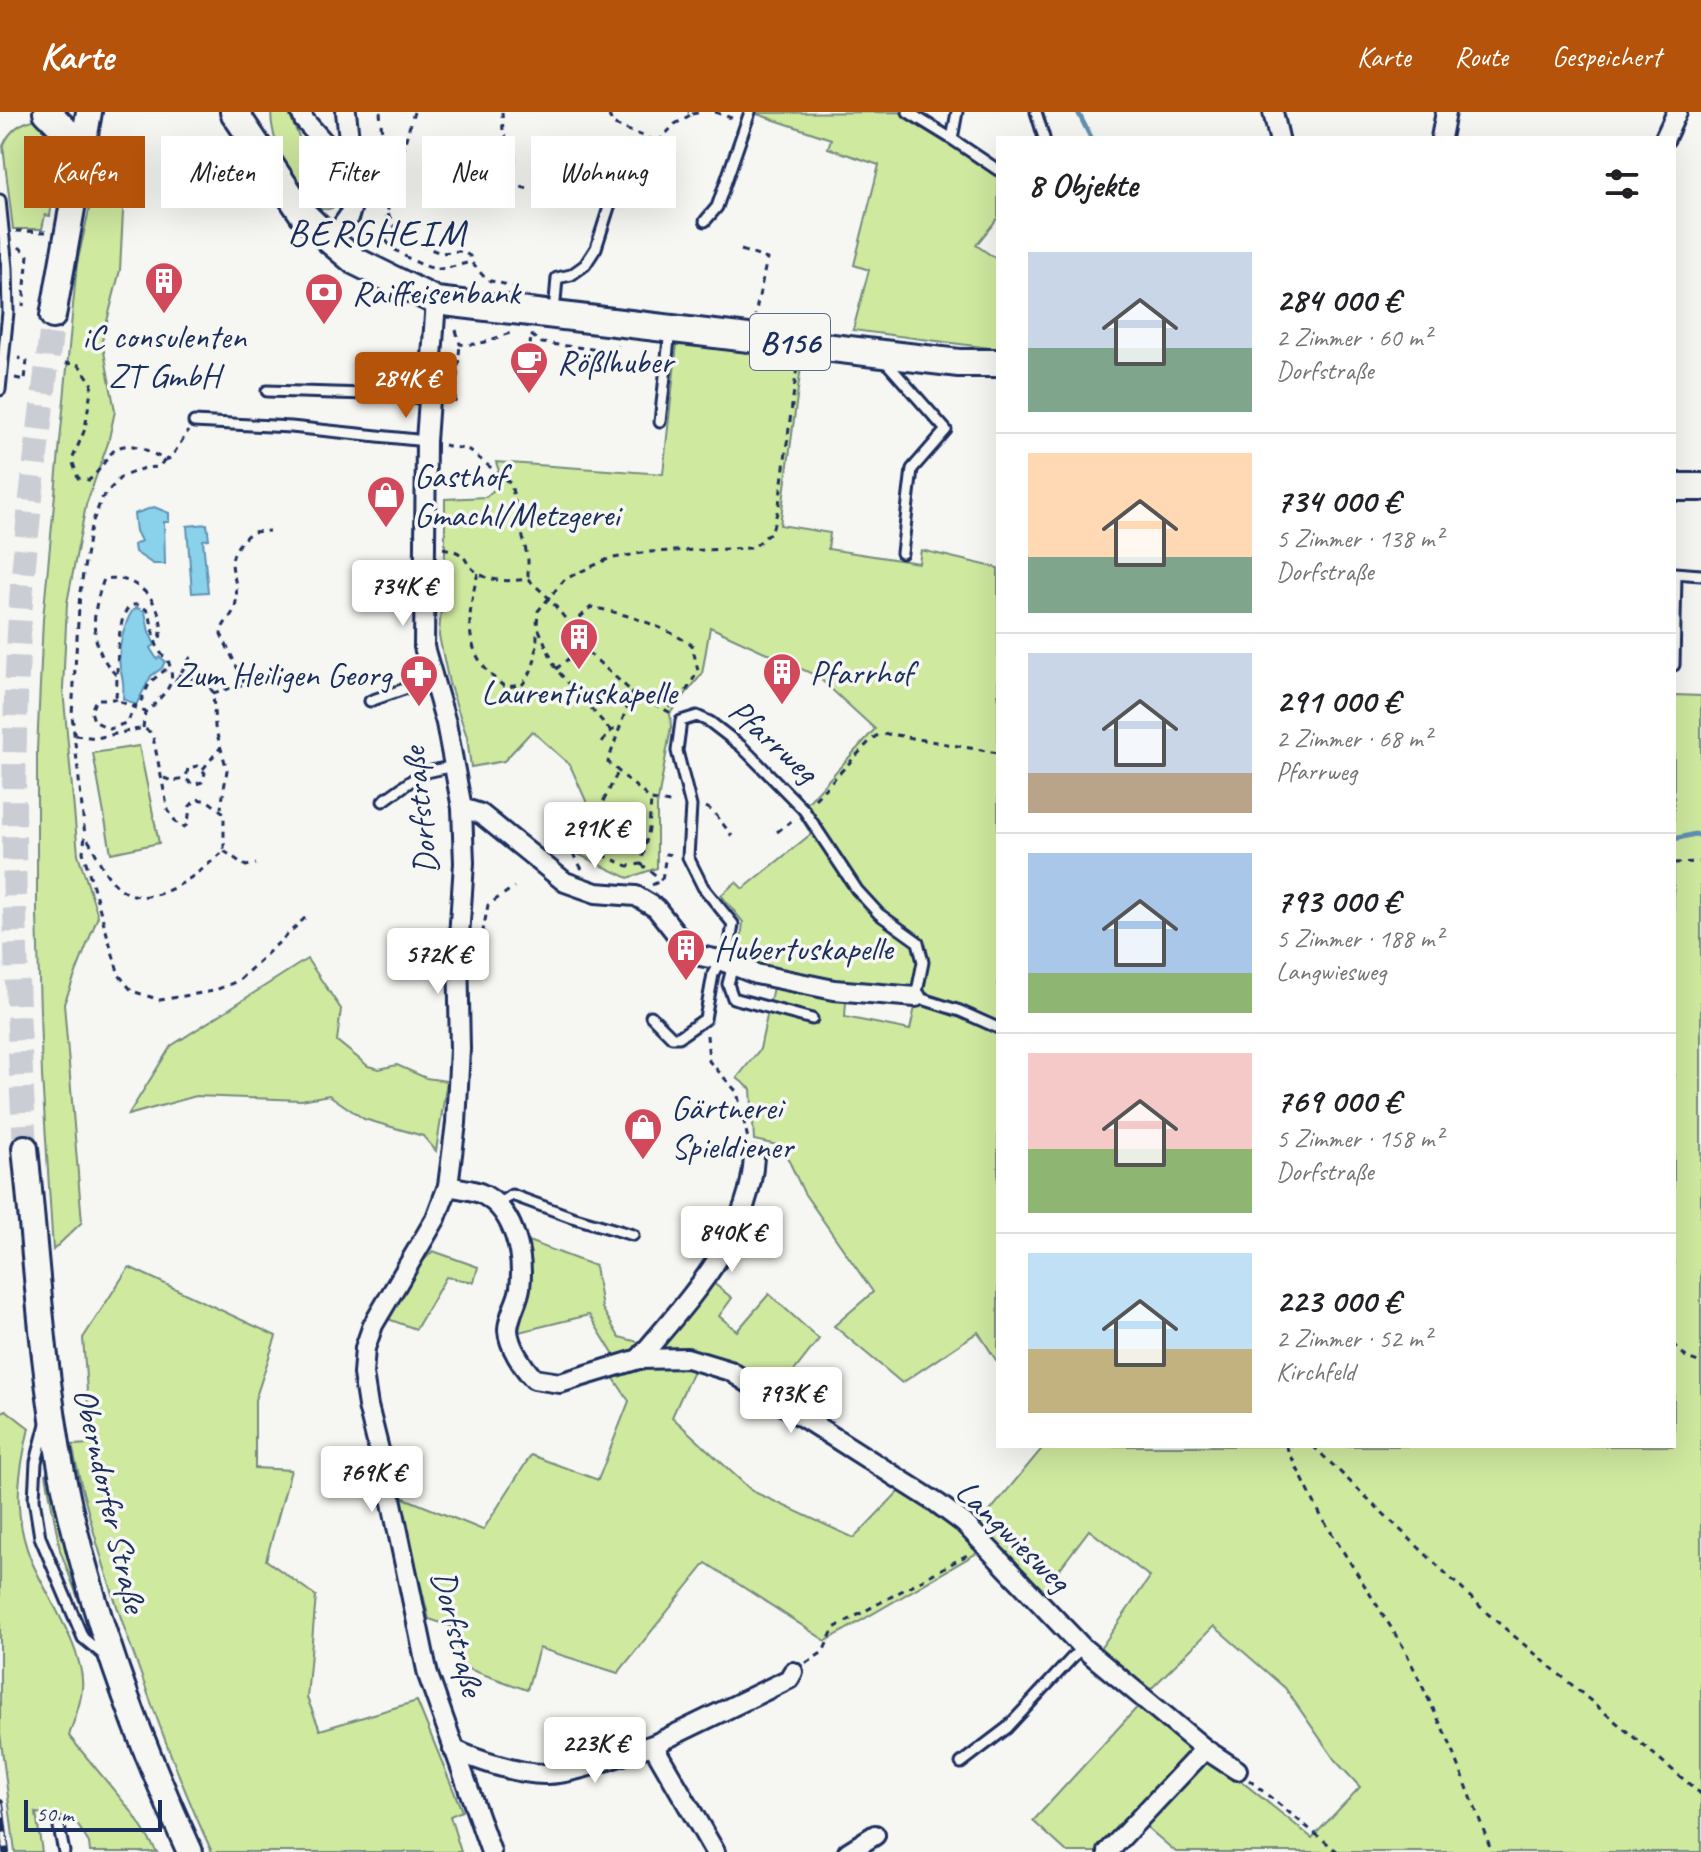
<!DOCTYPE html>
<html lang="de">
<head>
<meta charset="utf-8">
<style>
	body { margin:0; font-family:Caveat,sans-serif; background:#f2f2f2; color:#202124; height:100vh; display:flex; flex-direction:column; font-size:30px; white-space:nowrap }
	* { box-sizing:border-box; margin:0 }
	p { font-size:26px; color:#757577 }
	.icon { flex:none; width:44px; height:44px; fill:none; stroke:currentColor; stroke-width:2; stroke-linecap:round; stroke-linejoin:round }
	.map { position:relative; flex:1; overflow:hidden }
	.sheet { position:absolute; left:996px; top:24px; width:680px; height:1312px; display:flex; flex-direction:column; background:#fff; border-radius:0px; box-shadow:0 8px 32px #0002 }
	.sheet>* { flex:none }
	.guide { position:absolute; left:24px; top:24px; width:760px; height:72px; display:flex; gap:16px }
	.scale { position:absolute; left:24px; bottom:20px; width:138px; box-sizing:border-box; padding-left:8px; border:4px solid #1b2f5e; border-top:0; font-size:22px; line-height:28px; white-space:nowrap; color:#1b2f5e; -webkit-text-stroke:6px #f6f6f2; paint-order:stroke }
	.price { position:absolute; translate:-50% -68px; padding:0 18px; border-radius:8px; background:#fff; color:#222; font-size:26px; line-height:52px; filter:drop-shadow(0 2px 4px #0008) }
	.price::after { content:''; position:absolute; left:50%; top:48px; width:24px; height:18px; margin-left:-12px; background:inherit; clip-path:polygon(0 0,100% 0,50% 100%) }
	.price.on { background:#b45309; color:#fff }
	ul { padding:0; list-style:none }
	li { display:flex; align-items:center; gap:24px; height:200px; padding:0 32px }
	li+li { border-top:2px solid #e0e0e0 }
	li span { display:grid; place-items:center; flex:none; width:224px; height:160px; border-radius:0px; color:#555 }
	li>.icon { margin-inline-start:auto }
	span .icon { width:96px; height:96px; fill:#fffc; stroke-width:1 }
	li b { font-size:34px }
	h2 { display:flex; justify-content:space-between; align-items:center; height:96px; padding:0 32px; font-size:34px }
	.chip { padding:0 28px; border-radius:0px; background:#fff; box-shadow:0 8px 32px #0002; font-size:28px; line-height:72px }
	.chip.on { background:#b45309; color:#fff }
	header { display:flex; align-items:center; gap:48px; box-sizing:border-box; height:112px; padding:0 40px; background:#b45309; color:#fff }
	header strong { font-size:38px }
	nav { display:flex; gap:44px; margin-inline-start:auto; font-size:28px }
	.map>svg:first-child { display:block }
	.green { fill:#cfe99f; stroke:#758c7e; stroke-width:2 }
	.water { fill:#8ad2ec; stroke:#5e91b3; stroke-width:2 }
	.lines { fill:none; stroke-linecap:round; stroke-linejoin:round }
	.stream { stroke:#5e91b3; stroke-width:5 }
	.secondary-tunnel { stroke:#caced4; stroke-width:24; stroke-dasharray:24 12; stroke-linecap:butt }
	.service-casing { stroke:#1b2f5e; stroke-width:15 }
	.minor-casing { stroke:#1b2f5e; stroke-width:24 }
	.secondary-casing { stroke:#1b2f5e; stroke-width:30 }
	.primary-casing { stroke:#1b2f5e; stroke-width:32 }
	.path { stroke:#1b2f5e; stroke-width:3; stroke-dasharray:6 6; stroke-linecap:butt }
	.service { stroke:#f6f6f2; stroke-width:9 }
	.minor { stroke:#f6f6f2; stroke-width:18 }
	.secondary { stroke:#f6f6f2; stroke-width:24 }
	.primary { stroke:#f6f6f2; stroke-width:26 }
	.rail-casing { stroke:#1b2f5e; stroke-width:8 }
	.rail { stroke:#f6f6f2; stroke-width:5; stroke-dasharray:15; stroke-linecap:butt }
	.labels { text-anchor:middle; stroke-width:7; stroke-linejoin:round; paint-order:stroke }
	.shield { fill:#f6f6f2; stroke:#5d6b8a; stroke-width:2 }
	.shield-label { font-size:32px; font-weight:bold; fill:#1b2f5e }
	.poi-label { font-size:34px; fill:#1b2f5e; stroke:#f6f6f2; text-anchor:start }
	.street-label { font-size:34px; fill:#1b2f5e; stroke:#f6f6f2 }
	.quarter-label { font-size:38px; letter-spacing:2px; fill:#1b2f5e; stroke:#f6f6f2 }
</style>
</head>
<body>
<header>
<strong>Karte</strong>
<nav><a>Karte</a><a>Route</a><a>Gespeichert</a></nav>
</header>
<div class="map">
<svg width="1701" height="1740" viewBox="0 0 1701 1740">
	<rect width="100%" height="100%" fill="#f6f6f2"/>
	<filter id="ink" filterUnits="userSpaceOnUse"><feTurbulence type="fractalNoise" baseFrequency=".0125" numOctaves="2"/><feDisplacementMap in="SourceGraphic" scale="16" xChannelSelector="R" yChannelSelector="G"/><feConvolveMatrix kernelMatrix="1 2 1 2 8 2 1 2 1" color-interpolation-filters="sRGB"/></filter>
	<g filter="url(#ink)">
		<g class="green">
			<path d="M271,0H288L312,54L332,71L335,70L340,62L343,63C349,85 333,109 310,91C289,75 271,26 271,0Z"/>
			<polygon points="901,0 998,64 998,106 976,133 998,148 998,237 853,218 869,158 854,153 879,53 828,36 831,27 754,1"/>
			<path d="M38,7C67,28 54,74 50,104L45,103L42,117H13L3,34C10,18 20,10 38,7Z"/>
			<polygon points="125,61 120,158 102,229 115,299 108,331 86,393 67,491 63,577 78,742 98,804 64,892 82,1110 53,1138 42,964 37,803 37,638 43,507 77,152 97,62"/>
			<polygon points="677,232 802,247 780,413 830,421 828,437 919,451 921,438 998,456 998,1251 978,1220 902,1271 834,1214 873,1180 804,1081 782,1034 754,1028 751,977 737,966 760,937 773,875 846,889 845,905 910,918 918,881 761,856 739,846 743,810 721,783 736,770 743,777 811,722 798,701 875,617 817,564 710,515 702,562 670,601 671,615 657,694 657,756 628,766 571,739 568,729 587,691 570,653 532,619 504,649 471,655 467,625 449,571 439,524 445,441 445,387 486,385 497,375 499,359 496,350 663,362"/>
			<polygon points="1674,583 1701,584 1701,1740 1176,1740 1143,1712 1205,1651 1221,1653 1312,1726 1360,1675 1335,1648 1285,1576 1214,1514 1148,1580 1098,1540 1150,1465 1089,1418 1040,1483 976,1416 1044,1334 1674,1334"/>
			<polygon points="139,634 159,731 111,741 93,641"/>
			<polygon points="307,847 341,897 337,929 368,954 379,957 397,953 426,966 447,969 436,1039 423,1024 364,1007 329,983 301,988 196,984 128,1003 171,934"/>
			<polygon points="523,1127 595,1154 602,1196 619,1225 642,1231 629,1243 617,1248 589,1203 519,1220 530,1161"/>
			<polygon points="433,1139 478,1155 474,1170 446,1165 416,1217 385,1206 413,1159"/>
			<path d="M129,1155L276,1224L255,1288V1356L291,1358L266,1448L316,1484L307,1586L320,1618L417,1589L462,1699L450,1704L461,1740H212C184,1680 161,1619 139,1557C112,1483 88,1410 72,1333L91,1332L83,1226Z"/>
			<polygon points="712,1170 732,1186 719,1204 737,1219 769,1182 819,1227 776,1282 661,1237 659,1231"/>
			<polygon points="696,1252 672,1305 752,1379 854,1426 903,1375 934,1395 982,1438 826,1529 706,1451 618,1561 539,1536 527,1578 463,1555 451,1514 429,1507 399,1384 483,1418 531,1343 598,1368 629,1289 611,1262 639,1253"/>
			<path d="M6,1298L29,1316C18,1364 12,1400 31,1448C46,1483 86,1540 82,1577C81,1593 73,1610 69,1624L132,1700L157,1740H90L89,1731L74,1707L36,1701L42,1740H15L0,1621V1301Z"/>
			<polygon points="49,1354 85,1489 79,1489 60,1438 46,1362"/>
			<polygon points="1143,1589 1189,1630 1190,1644 1185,1654 1099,1740 1067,1740 1033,1709"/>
		</g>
		<g class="water">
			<polygon points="154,395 169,401 169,410 164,410 165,452 153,452 135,440 134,433 141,429 136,419 134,402"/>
			<polygon points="207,412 209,427 203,428 208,480 192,481 187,414"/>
			<path d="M138,496L145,500L149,520L155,533L150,536L157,547L160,545L165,549L162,556L151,564L136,593L123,587C124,570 123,569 120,555C117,538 124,511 133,498Z"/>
		</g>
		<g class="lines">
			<g class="stream">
				<polyline points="1078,0 1091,26"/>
				<polyline points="1674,727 1695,722 1701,724"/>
			</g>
			<path class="secondary-tunnel" d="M25,1036C14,845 8,653 23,462C31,376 43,289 53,204"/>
			<g class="service-casing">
				<g id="service">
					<polyline points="908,0 952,27"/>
					<polyline points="957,0 952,27 998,58"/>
					<polyline points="1036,0 1044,26"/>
					<polyline points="0,88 7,156 8,200 0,278"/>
					<polyline points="705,109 717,95 750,0"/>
					<polyline points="554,201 557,166 571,163 585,153 596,136 610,92 639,73"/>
					<polyline points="886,250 946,318 912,357 902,441"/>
					<polyline points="267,279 400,283 427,287"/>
					<polyline points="194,310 291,315 426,329"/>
					<polyline points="660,310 670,218"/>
					<polyline points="1674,461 1701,463"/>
					<polyline points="1674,553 1676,463"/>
					<polyline points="370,589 433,567"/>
					<polyline points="383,689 422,661 454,654"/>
					<polyline points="733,853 728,872 733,886 812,907"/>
					<polyline points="651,904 672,925 679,925 705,907 713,862 720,848 729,837 733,812 703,775 688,745 691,694 677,639 681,609 697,604 710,610 741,634 804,698 857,778 879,802 918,830 923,850 916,885 960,899 998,916"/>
					<polyline points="497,1092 512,1083 572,1105 633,1123"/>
					<polyline points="46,1312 36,1350 34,1387 40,1425 83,1526 105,1544"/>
					<polyline points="961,1651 1007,1616 1082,1535"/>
					<polyline points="59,1715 64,1740"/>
				</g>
			</g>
			<g class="minor-casing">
				<g id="minor">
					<polyline points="301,0 304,8 359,70 349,104 331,129"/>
					<polyline points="346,0 353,62"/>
					<polyline points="1273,0 1279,26"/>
					<polyline points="1441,26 1446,0"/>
					<polyline points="1665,26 1677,0"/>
					<polyline points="436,189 426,329 424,535 446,611 462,696 464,751 458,840 460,937 456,1011 448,1074 436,1106 373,1213 365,1236 363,1262 368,1294 391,1386 428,1563 491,1740"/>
					<polyline points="462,696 481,702 565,770 596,781 636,784 656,796 686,834 700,844 720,848 756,862 834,878 916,885"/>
					<path d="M448,1074C460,1077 474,1077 484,1083C515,1100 524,1144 520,1176C518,1190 508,1204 508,1218C509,1235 523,1255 534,1267L560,1271L639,1247L687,1246L730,1259L937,1391L964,1411L1082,1535L1205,1637L1237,1658"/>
					<path d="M639,1247C687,1189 750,1125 754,1045"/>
					<polyline points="653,1633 789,1567 793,1560"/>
					<path d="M453,1637C476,1648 518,1662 544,1662C575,1663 621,1642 653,1633L715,1740"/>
					<polyline points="848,1740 875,1723"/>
					<polyline points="1108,1740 1205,1637"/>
				</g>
			</g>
			<g class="secondary-casing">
				<g id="secondary">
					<polyline points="53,204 89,0"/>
					<path d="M25,1036C36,1144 42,1254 62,1361C87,1488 136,1623 190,1740"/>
				</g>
			</g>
			<g class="primary-casing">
				<g id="primary">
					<polyline points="47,0 69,22 80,43"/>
					<polyline points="234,0 303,102 331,129 355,149 436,189 959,251 998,251"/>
					<polyline points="1674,375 1701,375"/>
				</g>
			</g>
			<g class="path">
				<polyline points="380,0 383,32 401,38"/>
				<path d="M414,0C408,20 379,113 386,128C392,140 428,158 440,157C451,156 461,152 471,150L487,168L512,174"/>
				<polyline points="502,0 503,20 515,40 514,73 532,78"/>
				<polyline points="597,0 610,5 612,12 658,30 644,61"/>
				<polyline points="715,0 734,7"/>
				<polyline points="692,2 702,0"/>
				<polyline points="658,30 675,12 692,2 688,0"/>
				<polyline points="388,102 401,126 441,141 461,139 470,144 471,150"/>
				<polyline points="16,119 49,120"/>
				<polyline points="19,135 28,143 23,194"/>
				<polyline points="741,138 767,147 755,203"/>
				<path d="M456,218L460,232C481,235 492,226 511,221"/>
				<polyline points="531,223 542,231 617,240 618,233"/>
				<polyline points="530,234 531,223"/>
				<path d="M65,251L79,253L92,271L85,317L72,348L78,366L89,368C98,361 102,353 109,344C124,323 148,339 165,348L171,346L188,319"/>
				<polyline points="15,266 25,268 27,248 18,246"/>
				<polyline points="455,290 460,232"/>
				<polyline points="444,333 469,338 511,372 528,448 528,467"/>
				<polyline points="165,348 158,355 144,356 121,365 102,386 91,414 80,480 72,602 85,724 83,740 119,863 132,879 160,888 213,879 238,869 306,805"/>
				<path d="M443,436C472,442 460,449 478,461C493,471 512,469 528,467L549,486L571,514L582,535L632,580L671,601"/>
				<path d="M478,461C466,507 462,544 505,575L522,573C536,557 537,539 537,518"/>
				<path d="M571,514L591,495C627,502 661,513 692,533L698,559L685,581L667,597"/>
				<polyline points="556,557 581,536"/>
				<path d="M116,563C88,534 91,502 104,467C138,460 170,497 159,530"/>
				<polyline points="178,563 206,570 213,580 215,615 227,658 221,696"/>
				<polyline points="175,570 192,543"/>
				<polyline points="632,580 608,650 651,688 675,692"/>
				<path d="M213,581L245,572L221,522C222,510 232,506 235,495C243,460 215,452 251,420L269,419"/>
				<polyline points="117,587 96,587 91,599 94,609 110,617 128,610 134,594 139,593 150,570 165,558 168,549"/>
				<path d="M143,616L145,600C153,596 154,592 160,586C173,572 174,566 168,548C154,540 153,515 149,500C111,465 119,569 116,583L119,589L145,600"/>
				<polyline points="611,619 556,557 537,513 538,499 565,467 608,447 648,440 753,436 772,419 779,393 797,255"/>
				<path d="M75,623L96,626L143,616L150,620L153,625L168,698L178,713L184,715L188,712L190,694L197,687L208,689L224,701V739C198,761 150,805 116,773C102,761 97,740 86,725"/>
				<polyline points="602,630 611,619 620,615"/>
				<polyline points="203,657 221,635"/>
				<polyline points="164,666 172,669 186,667 193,673 202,670 205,661 198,654 188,656 186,667"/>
				<polyline points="815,687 870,629 876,624 890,622 998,641"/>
				<polyline points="706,695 713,699 732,724"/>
				<polyline points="777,720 795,706"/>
				<polyline points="582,732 619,658"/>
				<polyline points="224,739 246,754 256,752"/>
				<polyline points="1674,751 1701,750"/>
				<polyline points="641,752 662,768"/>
				<polyline points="582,757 571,739 576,731 628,754 641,752 649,717 651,688"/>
				<polyline points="652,773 662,768 666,742 673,743"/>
				<polyline points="478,845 488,793 514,775"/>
				<polyline points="707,923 709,949 737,980 748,1027"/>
				<polyline points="1674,1232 1687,1246 1701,1251"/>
				<polyline points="1286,1334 1322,1406 1404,1536 1452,1636 1492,1740"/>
				<polyline points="1313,1334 1488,1502 1701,1682"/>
				<polyline points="806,1551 823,1540 834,1516 969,1442"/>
				<polyline points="1249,1668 1338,1740"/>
			</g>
			<use href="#service" class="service"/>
			<use href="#minor" class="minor"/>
			<use href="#secondary" class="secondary"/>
			<use href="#primary" class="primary"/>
			<g class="rail-casing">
				<polyline id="rail" points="0,1691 6,1740"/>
			</g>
			<use href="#rail" class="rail"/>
		</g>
	</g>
	<defs>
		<g id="building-pin" transform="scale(2)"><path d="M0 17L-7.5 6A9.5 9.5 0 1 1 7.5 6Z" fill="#d1495b" stroke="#f6f6f2"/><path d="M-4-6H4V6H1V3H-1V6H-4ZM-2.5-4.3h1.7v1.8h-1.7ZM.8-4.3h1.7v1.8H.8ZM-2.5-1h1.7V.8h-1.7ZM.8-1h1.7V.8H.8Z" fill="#fff"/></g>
		<g id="bank-pin" transform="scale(2)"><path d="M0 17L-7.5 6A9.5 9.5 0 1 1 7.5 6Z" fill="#d1495b" stroke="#f6f6f2"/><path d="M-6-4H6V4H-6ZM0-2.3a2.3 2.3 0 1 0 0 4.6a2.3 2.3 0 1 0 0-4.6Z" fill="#fff"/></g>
		<g id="cafe-pin" transform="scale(2)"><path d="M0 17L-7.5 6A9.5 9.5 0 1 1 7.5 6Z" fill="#d1495b" stroke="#f6f6f2"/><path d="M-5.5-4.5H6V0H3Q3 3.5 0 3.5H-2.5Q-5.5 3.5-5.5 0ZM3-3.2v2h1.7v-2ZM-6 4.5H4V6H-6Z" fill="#fff"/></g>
		<g id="shop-pin" transform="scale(2)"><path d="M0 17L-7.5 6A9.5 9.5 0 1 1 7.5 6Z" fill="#d1495b" stroke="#f6f6f2"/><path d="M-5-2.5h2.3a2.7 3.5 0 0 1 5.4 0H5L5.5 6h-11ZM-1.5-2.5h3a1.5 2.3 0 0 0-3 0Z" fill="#fff"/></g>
		<g id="pharmacy-pin" transform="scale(2)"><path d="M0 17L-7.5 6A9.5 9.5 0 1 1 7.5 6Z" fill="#d1495b" stroke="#f6f6f2"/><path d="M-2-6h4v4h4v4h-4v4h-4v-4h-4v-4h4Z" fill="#fff"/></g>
	</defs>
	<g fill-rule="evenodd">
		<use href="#building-pin" x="164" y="169"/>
		<use href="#bank-pin" x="324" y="180"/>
		<use href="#cafe-pin" x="529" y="249"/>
		<use href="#shop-pin" x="386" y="383"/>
		<use href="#building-pin" x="579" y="525"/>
		<use href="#building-pin" x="782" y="560"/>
		<use href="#pharmacy-pin" x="419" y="562"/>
		<use href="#building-pin" x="686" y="836"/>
		<use href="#shop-pin" x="643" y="1015"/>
	</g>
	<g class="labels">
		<rect class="shield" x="750" y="202" width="80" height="56" rx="6"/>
		<g class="shield-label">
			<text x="790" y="241">B156</text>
		</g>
		<g class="poi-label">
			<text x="352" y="192">Raiffeisenbank</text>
			<text x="164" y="236" text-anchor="middle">iC consulenten<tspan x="164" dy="39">ZT GmbH</tspan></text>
			<text x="557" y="261">Rößlhuber</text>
			<text x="414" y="375">Gasthof<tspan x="414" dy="39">Gmachl/Metzgerei</tspan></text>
			<text x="810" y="572">Pfarrhof</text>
			<text x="391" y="574" text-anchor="end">Zum Heiligen Georg</text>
			<text x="579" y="592" text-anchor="middle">Laurentiuskapelle</text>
			<text x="714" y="848">Hubertuskapelle</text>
			<text x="671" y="1007">Gärtnerei<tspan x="671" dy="39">Spieldiener</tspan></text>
		</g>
		<g class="street-label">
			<text transform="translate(774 628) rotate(42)" y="12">Pfarrweg</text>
			<text transform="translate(419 699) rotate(-96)" y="12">Dorfstraße</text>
			<text transform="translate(111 1388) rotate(77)" y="12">Oberndorfer Straße</text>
			<text transform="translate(1014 1423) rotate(44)" y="12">Langwiesweg</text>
			<text transform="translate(459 1521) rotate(76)" y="12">Dorfstraße</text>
		</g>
		<g class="quarter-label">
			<text x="377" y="133">BERGHEIM</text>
		</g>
	</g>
</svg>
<div class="scale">50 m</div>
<b class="price on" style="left:406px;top:308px">284K €</b>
<b class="price" style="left:403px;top:516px">734K €</b>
<b class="price" style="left:595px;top:758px">291K €</b>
<b class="price" style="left:438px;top:884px">572K €</b>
<b class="price" style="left:732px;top:1162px">840K €</b>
<b class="price" style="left:791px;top:1323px">793K €</b>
<b class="price" style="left:372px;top:1402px">769K €</b>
<b class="price" style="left:595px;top:1673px">223K €</b>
<div class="guide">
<a class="chip on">Kaufen</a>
<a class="chip">Mieten</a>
<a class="chip">Filter</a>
<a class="chip">Neu</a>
<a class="chip">Wohnung</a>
</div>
<section class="sheet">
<h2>8 Objekte<svg class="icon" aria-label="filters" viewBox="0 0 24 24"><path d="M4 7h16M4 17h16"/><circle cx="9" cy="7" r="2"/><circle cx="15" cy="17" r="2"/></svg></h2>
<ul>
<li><span style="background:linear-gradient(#c9d6e8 60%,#7fa58c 0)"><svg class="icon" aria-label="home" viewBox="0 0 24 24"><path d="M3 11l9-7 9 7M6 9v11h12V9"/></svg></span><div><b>284 000 €</b><p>2 Zimmer · 60 m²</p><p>Dorfstraße</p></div></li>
<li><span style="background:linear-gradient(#ffd9b3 65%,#7fa58c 0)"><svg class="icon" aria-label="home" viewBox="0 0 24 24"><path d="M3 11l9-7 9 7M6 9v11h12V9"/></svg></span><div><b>734 000 €</b><p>5 Zimmer · 138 m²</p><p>Dorfstraße</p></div></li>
<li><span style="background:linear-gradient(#c9d6e8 75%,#b9a48a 0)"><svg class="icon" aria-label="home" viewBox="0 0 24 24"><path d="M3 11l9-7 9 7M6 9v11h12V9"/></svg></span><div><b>291 000 €</b><p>2 Zimmer · 68 m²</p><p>Pfarrweg</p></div></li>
<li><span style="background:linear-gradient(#a9c7e8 75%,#8fb573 0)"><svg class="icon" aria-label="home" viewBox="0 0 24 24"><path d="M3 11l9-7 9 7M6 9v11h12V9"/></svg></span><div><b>793 000 €</b><p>5 Zimmer · 188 m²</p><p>Langwiesweg</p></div></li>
<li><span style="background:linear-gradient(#f6c9c9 60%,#8fb573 0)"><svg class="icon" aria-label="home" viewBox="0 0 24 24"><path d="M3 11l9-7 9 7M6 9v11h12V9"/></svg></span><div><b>769 000 €</b><p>5 Zimmer · 158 m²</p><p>Dorfstraße</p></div></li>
<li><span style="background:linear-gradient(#bfe0f5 60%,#c2b280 0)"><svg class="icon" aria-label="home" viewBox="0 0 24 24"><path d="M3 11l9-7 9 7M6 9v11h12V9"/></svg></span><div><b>223 000 €</b><p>2 Zimmer · 52 m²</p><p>Kirchfeld</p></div></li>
</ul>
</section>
</div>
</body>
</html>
